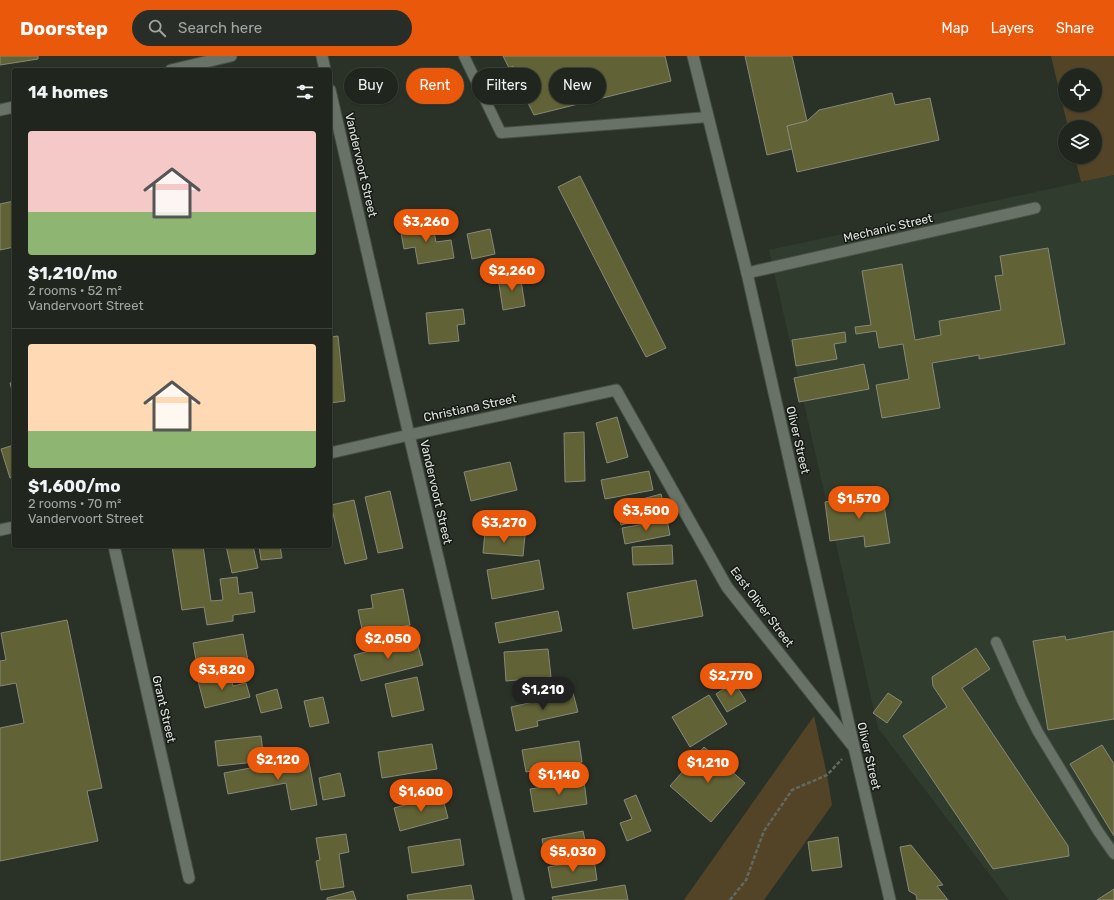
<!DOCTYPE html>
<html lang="en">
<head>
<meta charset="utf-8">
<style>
	body { margin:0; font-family:Rubik,sans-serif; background:#282e27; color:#f1f3f6; height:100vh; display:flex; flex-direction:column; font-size:15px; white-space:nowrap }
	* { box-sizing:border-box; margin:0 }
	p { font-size:13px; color:#a2a5a4 }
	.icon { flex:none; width:22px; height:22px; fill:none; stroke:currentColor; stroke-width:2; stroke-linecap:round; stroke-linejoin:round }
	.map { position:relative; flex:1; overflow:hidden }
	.details { position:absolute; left:12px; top:12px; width:320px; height:480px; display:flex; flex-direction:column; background:#20261e; border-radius:4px; box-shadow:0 1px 3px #0004,0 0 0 1px #3d433c }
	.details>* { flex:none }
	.guide { position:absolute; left:344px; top:12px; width:380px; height:36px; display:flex; gap:8px }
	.fabs { position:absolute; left:1058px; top:12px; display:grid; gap:8px }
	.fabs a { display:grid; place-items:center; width:44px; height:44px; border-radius:50%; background:#20261e; box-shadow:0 1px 3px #0004,0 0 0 1px #3d433c; font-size:20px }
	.price { position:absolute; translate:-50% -34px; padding:0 9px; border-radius:14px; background:#ea580c; color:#fff; font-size:13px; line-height:26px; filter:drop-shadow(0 1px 2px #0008) }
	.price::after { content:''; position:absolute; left:50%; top:24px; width:12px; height:9px; margin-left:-6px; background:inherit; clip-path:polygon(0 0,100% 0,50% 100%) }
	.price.selected { background:#222; color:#fff }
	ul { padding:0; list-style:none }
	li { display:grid; align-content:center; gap:8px; height:212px; padding:0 16px }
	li+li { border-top:1px solid #3d433c }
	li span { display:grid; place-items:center; height:124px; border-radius:4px; color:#555 }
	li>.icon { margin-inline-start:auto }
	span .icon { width:72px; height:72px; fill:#fffc; stroke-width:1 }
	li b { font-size:17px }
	h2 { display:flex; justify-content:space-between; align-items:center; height:48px; padding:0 16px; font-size:17px }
	.chip { padding:0 14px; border-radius:18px; background:#20261e; box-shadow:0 1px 3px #0004,0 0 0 1px #3d433c; font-size:14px; line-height:36px }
	.chip.selected { background:#ea580c; color:#fff }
	header { display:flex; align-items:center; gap:24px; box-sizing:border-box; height:56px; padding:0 20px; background:#ea580c; color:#fff }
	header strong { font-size:19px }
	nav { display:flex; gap:22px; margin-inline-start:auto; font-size:14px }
	.search { width:280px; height:36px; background:#282e27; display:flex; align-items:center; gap:10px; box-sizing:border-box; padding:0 14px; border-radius:22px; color:#a2a5a4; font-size:15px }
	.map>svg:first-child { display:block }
	.built { fill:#303c2d }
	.green { fill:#544427; fill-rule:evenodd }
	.building { fill:#616236; stroke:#88887a }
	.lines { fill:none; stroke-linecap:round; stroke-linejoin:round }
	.service-casing { stroke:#494f47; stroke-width:12 }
	.minor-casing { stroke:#494f47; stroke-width:13 }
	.tertiary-casing { stroke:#494f47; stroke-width:13 }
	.path { stroke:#616960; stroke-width:2.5; stroke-dasharray:4 2; stroke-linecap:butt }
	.service { stroke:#697267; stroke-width:10 }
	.minor { stroke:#697267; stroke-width:11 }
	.tertiary { stroke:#697267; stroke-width:11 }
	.labels { text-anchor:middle; stroke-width:3; stroke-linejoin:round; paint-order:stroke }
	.street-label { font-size:12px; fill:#e1e6e0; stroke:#151914 }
</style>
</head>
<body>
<header>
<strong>Doorstep</strong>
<div class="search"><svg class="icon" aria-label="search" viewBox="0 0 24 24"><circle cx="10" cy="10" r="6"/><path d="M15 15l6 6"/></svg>Search here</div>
<nav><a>Map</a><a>Layers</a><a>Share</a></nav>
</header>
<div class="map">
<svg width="1114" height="844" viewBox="0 0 1114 844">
	<rect width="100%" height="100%" fill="#2a3228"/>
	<polygon class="built" points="1114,119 1114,844 1009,844 878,672 769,194"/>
	<g class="green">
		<path d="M1051,0H1114V119L1081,126L1075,101H1095V71H1068ZM1065,19H1095V49H1065Z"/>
		<polygon points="814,660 827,719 832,749 764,844 684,844"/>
	</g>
	<g class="building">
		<polygon points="0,0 38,0 38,3 0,9"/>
		<polygon points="503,0 665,0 671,25 534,59 524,39 522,40 513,10 509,12"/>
		<polygon points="745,0 792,0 807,65 787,70 792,93 767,99"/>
		<polygon points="892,37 895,49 930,42 939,84 797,116 787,70 807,65 819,54"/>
		<polygon points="580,120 666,292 646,301 617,246 558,131"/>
		<polygon points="14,145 14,191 0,194 0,148"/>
		<polygon points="432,166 436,186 451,184 454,202 418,208 415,191 404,193 400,171"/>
		<polygon points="490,173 495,198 472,203 467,178"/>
		<polygon points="1048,192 1065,288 979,303 979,299 932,307 940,352 882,362 876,329 909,323 903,288 879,292 876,275 856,278 855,271 871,269 862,215 902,208 915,284 941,279 939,265 1001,254 995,220 1003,219 1000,200"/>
		<polygon points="520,218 525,250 503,254 498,222"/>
		<polygon points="463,253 465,268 457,269 459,285 429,288 426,257"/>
		<polygon points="845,276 846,286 834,288 837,303 796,310 792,284"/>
		<polygon points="338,280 345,345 330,347 330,281"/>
		<polygon points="864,308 869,333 799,346 794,322"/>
		<polygon points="14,326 14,342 10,327"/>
		<polygon points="617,361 628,401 607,407 596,367"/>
		<polygon points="584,376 585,425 565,426 564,377"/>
		<polygon points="14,389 14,421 10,422 1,393"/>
		<polygon points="510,406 517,434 471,445 464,416"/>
		<polygon points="649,415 653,434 605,443 601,424"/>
		<polygon points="390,435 403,492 378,497 365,441"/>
		<polygon points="882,437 890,487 865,491 864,480 830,485 825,446"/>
		<polygon points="661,438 666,457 621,469 616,450"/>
		<polygon points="354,444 367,503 345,508 331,449"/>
		<polygon points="667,464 670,479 625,488 622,472"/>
		<polygon points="485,476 525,479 523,500 483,497"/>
		<polygon points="672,489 673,508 633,509 632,491"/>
		<polygon points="172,490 203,490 211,545 223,544 220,523 237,521 239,538 252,536 255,556 233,559 233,565 207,569 204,551 182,554"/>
		<polygon points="226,490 253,490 258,512 232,517"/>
		<polygon points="259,490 280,490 282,502 261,504"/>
		<polygon points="539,504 544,533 492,543 487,514"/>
		<polygon points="696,524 703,560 633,573 627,537"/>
		<polygon points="403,533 410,569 363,578 358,554 373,552 371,539"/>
		<polygon points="558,555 562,575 499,587 495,567"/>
		<polygon points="67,564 102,732 87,735 98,785 0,805 0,672 24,667 16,627 0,630 0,605 6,604 1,577"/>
		<polygon points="1114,575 1114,663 1048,674 1033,585 1065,580 1066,584"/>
		<polygon points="243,578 248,605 198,615 193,587"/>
		<polygon points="416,583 423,609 361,625 354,599"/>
		<polygon points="976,592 990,613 962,632 1068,790 1069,800 993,813 903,680 947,651 933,630 932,621"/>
		<polygon points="548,593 551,621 506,625 504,596"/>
		<polygon points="230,617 233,630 246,627 250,641 205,652 198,625"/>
		<polygon points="417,621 424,654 392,661 385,628"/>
		<polygon points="734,626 746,645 727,656 716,638"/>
		<polygon points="277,633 282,652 261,657 256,639"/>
		<polygon points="573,637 578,656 537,665 538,670 516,675 511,651"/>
		<polygon points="888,637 902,646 887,667 873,657"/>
		<polygon points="709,639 727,668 690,691 672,661"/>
		<polygon points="323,641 329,667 310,671 304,645"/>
		<polygon points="261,680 264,705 218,710 215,685"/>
		<polygon points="579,685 582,706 526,716 522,694"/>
		<polygon points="432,688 437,713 382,722 378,696"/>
		<polygon points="1102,689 1114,708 1114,780 1070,708"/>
		<polygon points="704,691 745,727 711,766 670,730"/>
		<polygon points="308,701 317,749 291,754 286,727 228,738 224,717"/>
		<polygon points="340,717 345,740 323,744 319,722"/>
		<polygon points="584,725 587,748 534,756 530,733"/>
		<polygon points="442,739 448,762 400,775 394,752"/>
		<polygon points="636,739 651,775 627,785 620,767 632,763 624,744"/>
		<polygon points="583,775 587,794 546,803 542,783"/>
		<polygon points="346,778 349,796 339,798 344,831 321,834 316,805 320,804 316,782"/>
		<polygon points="838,781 842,811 812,815 808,786"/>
		<polygon points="460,783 464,809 412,817 408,791"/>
		<polygon points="911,789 943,829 937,830 948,844 917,844 916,839 909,835 900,791"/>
		<polygon points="594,803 597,824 552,832 548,811"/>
		<polygon points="471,829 474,844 408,844 407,839"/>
		<polygon points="625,829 628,844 553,844 552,841"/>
		<polygon points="1114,833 1114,844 1097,844"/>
		<polygon points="353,835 356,844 327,844 327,842"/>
	</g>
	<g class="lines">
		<g class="service-casing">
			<g id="service">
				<polyline points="464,0 501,77 708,61"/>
				<polyline points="996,586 1022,644 1038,676 1098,775 1114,798"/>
			</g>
		</g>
		<g class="minor-casing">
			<g id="minor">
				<polyline points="322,0 325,14"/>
				<polyline points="693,0 747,217 854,691 890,844"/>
				<polyline points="330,34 409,379 519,844"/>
				<polyline points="747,217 1035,152"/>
				<polyline points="330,397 409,379 616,334 727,531 852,689"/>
				<polyline points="0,474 14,471"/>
				<polyline points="114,490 189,822"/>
			</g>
		</g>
		<g class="tertiary-casing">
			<g id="tertiary">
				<polyline points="171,14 231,0"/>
				<polyline points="0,54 14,51"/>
			</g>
		</g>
		<polyline class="path" points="730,844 746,824 764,775 792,734 827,719 842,703"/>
		<use href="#service" class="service"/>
		<use href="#minor" class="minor"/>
		<use href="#tertiary" class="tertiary"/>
	</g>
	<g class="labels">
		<g class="street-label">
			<text transform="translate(361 109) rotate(77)" y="4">Vandervoort Street</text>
			<text transform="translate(888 172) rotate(-13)" y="4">Mechanic Street</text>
			<text transform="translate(470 352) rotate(-12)" y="4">Christiana Street</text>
			<text transform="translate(798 384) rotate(77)" y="4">Oliver Street</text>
			<text transform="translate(436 436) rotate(77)" y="4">Vandervoort Street</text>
			<text transform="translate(762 551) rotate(53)" y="4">East Oliver Street</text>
			<text transform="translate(164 653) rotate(77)" y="4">Grant Street</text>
			<text transform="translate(869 700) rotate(77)" y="4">Oliver Street</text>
		</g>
	</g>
</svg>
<div class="fabs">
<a><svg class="icon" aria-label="locate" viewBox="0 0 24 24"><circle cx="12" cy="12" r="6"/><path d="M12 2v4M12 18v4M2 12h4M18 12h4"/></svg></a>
<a><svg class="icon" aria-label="layers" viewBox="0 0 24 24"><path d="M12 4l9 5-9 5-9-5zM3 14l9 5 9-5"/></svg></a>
</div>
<b class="price" style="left:426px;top:187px">$3,260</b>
<b class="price" style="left:512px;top:236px">$2,260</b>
<b class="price" style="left:859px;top:464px">$1,570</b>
<b class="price" style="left:646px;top:476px">$3,500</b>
<b class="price" style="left:504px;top:488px">$3,270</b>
<b class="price" style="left:388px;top:604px">$2,050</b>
<b class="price" style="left:222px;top:635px">$3,820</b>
<b class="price" style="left:731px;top:641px">$2,770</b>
<b class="price selected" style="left:543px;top:655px">$1,210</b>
<b class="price" style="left:278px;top:725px">$2,120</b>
<b class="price" style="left:708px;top:728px">$1,210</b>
<b class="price" style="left:559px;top:740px">$1,140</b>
<b class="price" style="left:421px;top:757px">$1,600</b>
<b class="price" style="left:573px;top:817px">$5,030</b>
<div class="guide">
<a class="chip">Buy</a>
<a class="chip selected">Rent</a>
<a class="chip">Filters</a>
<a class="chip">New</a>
</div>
<section class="details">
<h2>14 homes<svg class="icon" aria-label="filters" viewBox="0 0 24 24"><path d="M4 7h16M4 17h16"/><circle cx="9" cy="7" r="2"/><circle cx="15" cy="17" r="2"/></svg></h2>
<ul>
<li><span style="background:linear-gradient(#f6c9c9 65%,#8fb573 0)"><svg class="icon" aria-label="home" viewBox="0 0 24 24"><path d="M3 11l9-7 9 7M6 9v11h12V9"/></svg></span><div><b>$1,210/mo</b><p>2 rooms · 52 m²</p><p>Vandervoort Street</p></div></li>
<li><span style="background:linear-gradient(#ffd9b3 70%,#8fb573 0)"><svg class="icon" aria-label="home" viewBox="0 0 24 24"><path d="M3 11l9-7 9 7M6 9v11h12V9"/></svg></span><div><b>$1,600/mo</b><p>2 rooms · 70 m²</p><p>Vandervoort Street</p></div></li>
</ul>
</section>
</div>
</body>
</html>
